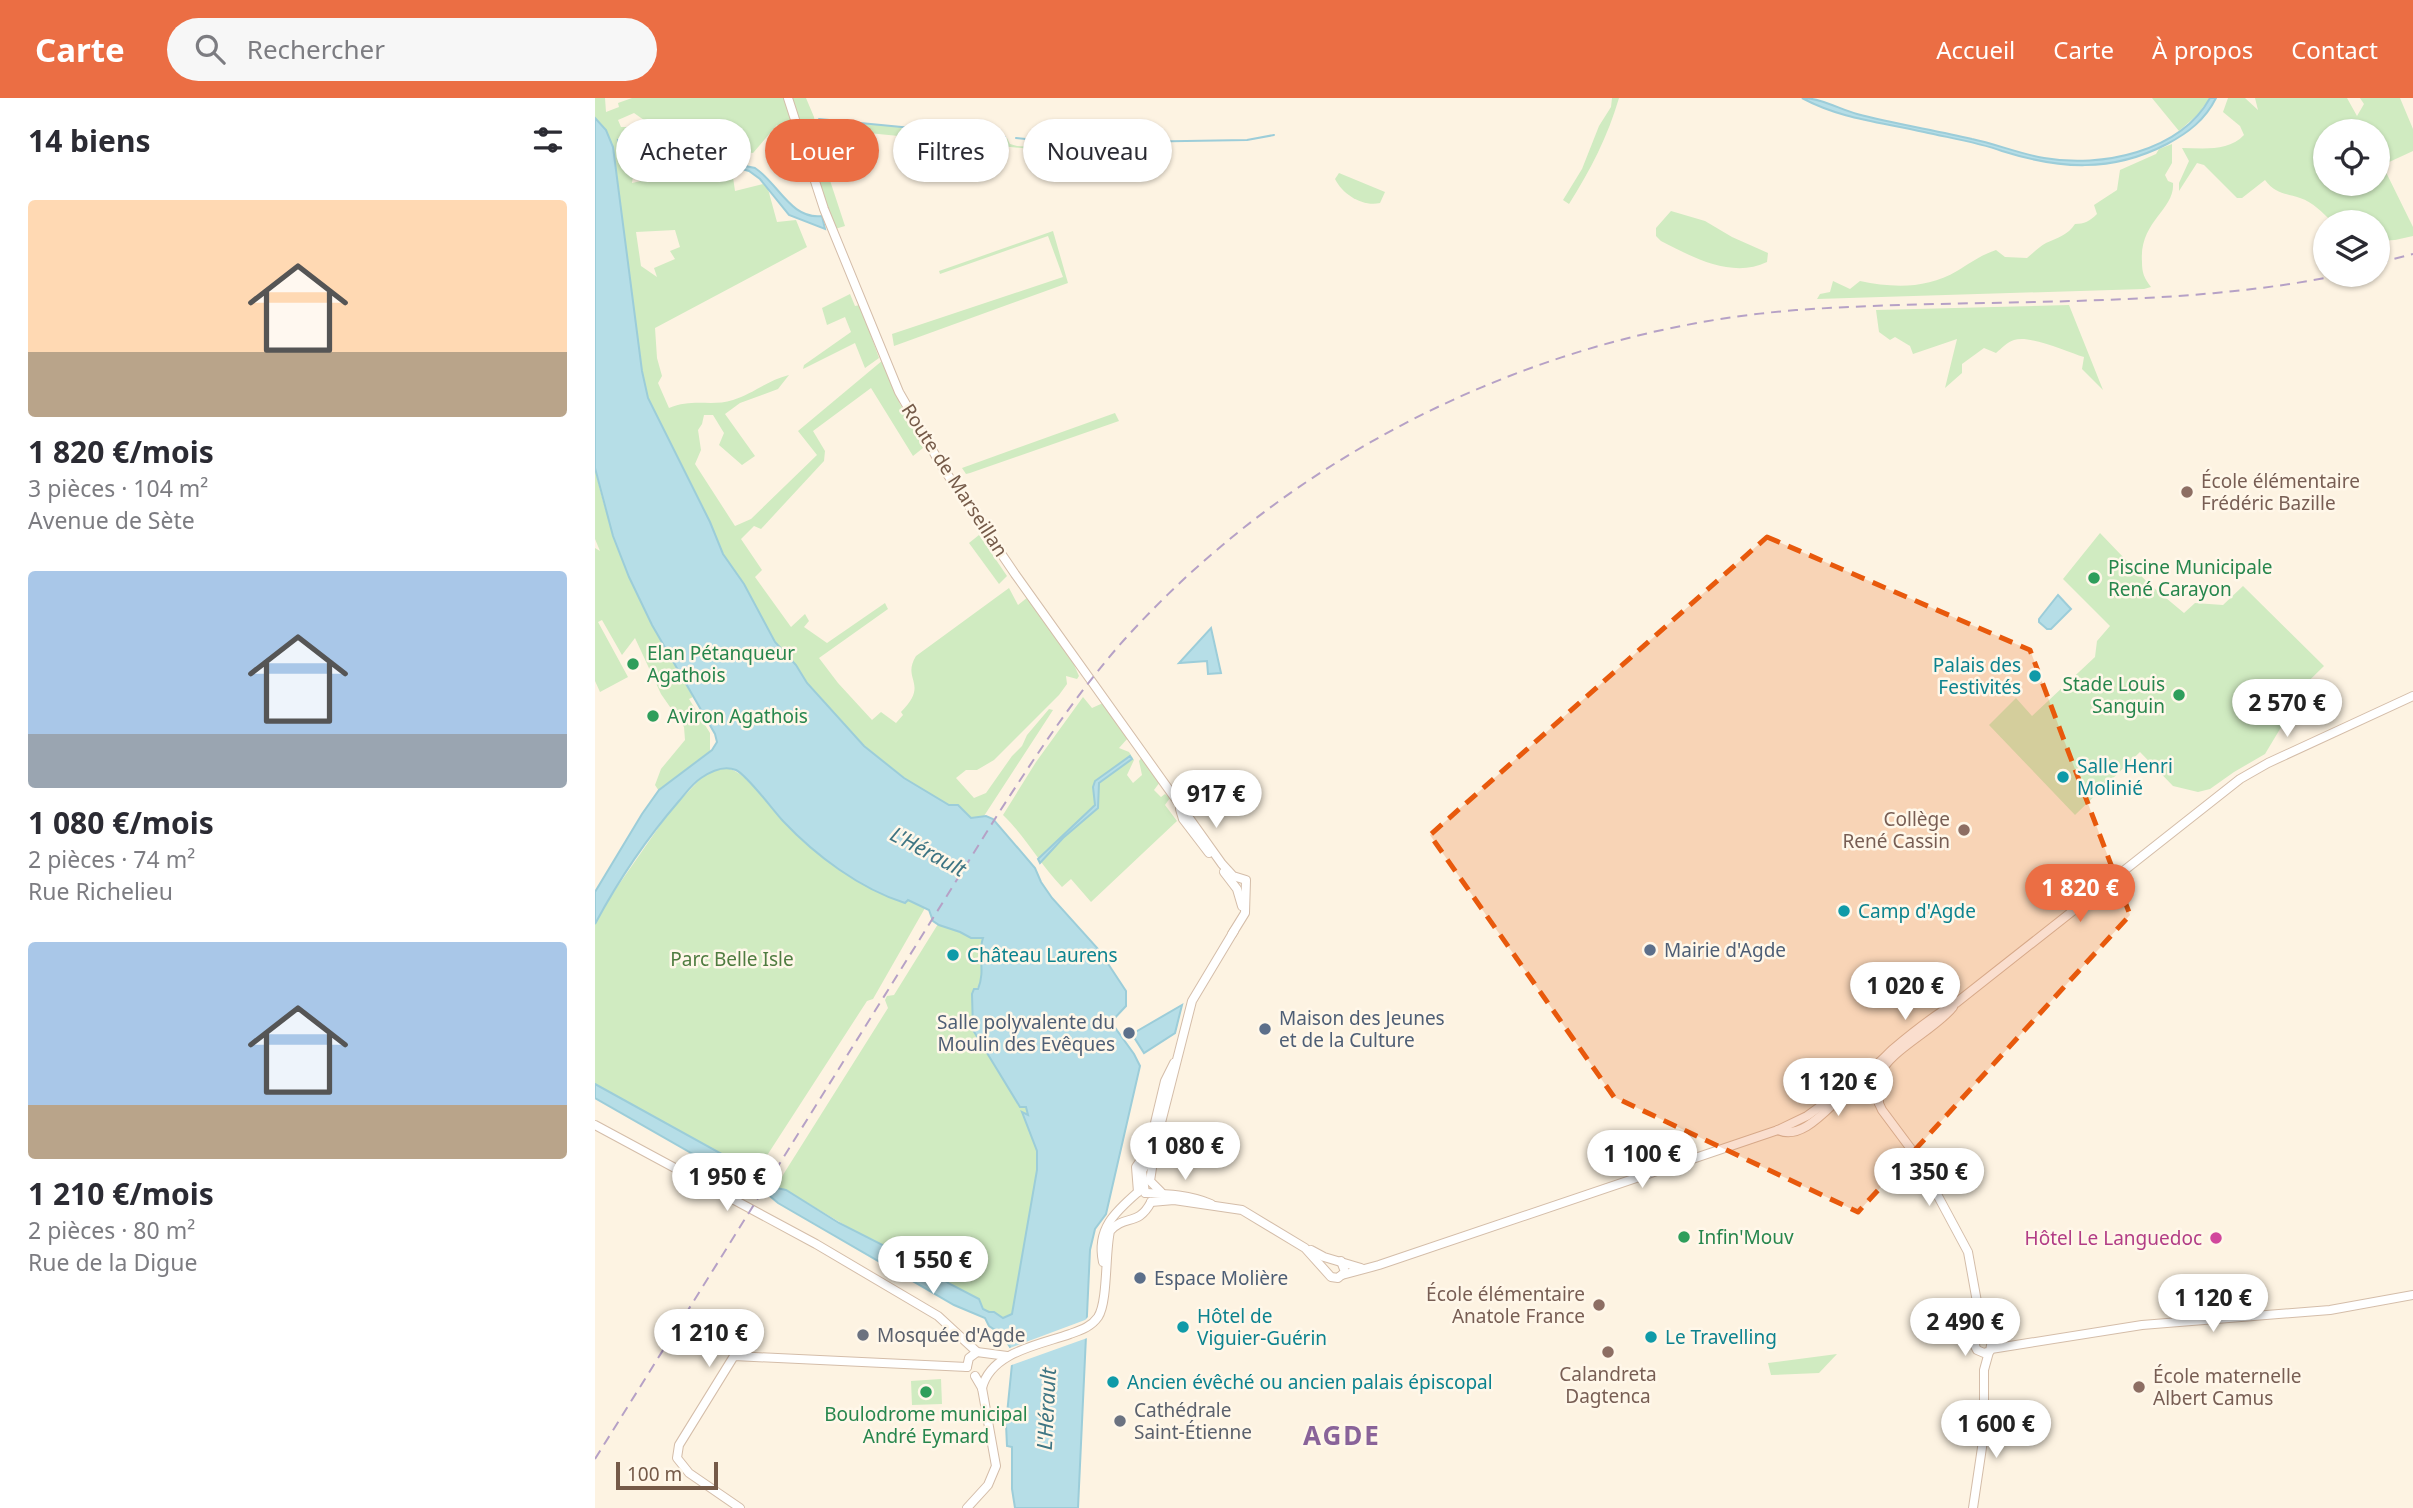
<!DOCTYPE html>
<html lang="fr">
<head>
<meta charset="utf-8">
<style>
	body { margin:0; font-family:"Noto Sans",sans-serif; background:#f7f7f7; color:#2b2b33; height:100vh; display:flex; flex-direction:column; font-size:26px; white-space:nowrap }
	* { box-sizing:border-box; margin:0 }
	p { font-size:23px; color:#7c7c81 }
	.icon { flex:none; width:38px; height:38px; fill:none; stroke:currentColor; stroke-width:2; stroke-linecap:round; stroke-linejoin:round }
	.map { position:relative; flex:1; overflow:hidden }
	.panel { display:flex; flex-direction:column; background:#fff; width:595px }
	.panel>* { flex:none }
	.guide { position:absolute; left:21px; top:21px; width:665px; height:63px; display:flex; gap:14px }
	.buttons { position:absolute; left:1718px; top:21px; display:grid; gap:14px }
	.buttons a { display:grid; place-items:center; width:77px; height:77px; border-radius:50%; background:#fff; box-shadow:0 2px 5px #0004; font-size:35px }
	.scale { position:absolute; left:21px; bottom:18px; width:102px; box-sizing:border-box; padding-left:7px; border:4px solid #755a48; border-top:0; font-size:19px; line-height:24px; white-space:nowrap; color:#755a48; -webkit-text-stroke:5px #fff7e9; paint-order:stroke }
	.price { position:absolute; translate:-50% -60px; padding:0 16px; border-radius:24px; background:#fff; color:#222; font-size:23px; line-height:46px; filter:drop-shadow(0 2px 4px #0008) }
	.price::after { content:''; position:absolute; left:50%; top:42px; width:21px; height:16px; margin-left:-10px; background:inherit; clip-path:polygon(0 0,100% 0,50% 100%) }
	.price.current { background:#eb6e44; color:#fff }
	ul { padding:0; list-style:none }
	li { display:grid; align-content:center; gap:14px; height:371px; padding:0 28px }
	li span { display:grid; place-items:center; height:217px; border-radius:7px; color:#555 }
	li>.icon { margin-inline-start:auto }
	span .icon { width:126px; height:126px; fill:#fffc; stroke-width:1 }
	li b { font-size:30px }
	h2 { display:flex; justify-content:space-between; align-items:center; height:84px; padding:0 28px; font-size:30px }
	.tag { padding:0 24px; border-radius:32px; background:#fff; box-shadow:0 2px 5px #0004; font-size:24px; line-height:63px }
	.tag.current { background:#eb6e44; color:#fff }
	header { display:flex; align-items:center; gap:42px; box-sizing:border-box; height:98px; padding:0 35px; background:#eb6e44; color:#fff }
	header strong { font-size:33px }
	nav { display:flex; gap:38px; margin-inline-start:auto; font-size:24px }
	.search { width:490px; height:63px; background:#f7f7f7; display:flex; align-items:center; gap:18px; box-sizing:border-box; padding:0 24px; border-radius:38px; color:#7c7c81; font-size:26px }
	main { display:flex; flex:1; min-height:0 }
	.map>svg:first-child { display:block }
	.green { fill:#d0ebc1; fill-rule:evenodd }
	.water { fill:#b6dee7; stroke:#9ccdd9; stroke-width:2 }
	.pier { fill:#fdf3e2 }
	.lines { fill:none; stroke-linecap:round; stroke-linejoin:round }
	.stream { stroke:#9ccdd9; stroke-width:2 }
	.secondary-casing { stroke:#d4bda9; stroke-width:10 }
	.secondary { stroke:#fff; stroke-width:8 }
	.rail { stroke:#b6a1c6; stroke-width:2; stroke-dasharray:10 7; stroke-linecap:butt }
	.marked { fill:#e8590c; fill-opacity:0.2; stroke:#e8590c; stroke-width:5; stroke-dasharray:14 9; stroke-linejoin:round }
	.education-dot { fill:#8d6e63; stroke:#fff7e9; stroke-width:2.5 }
	.leisure-dot { fill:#2e9e5b; stroke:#fff7e9; stroke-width:2.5 }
	.culture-dot { fill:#0f9aa8; stroke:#fff7e9; stroke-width:2.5 }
	.service-dot { fill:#5c6f8a; stroke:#fff7e9; stroke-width:2.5 }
	.hotel-dot { fill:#d1479c; stroke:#fff7e9; stroke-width:2.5 }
	.worship-dot { fill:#6b7280; stroke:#fff7e9; stroke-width:2.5 }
	.labels { text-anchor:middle; stroke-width:5; stroke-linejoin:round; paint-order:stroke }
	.street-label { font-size:19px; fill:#755a48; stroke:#fff7e9 }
	.education-label { font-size:19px; fill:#785e54; stroke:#fff7e9; text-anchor:start }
	.leisure-label { font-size:19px; fill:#27864d; stroke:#fff7e9; text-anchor:start }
	.culture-label { font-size:19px; fill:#0d838f; stroke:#fff7e9; text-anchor:start }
	.service-label { font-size:19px; fill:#4e5e75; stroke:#fff7e9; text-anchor:start }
	.park-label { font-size:19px; fill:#4f7c40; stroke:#fff7e9 }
	.hotel-label { font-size:19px; fill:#b23c85; stroke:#fff7e9; text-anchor:end }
	.worship-label { font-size:19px; fill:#5b616d; stroke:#fff7e9; text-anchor:start }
	.water-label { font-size:21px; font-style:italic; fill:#3e7583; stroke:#fff7e9 }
	.district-label { font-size:26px; font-weight:bold; letter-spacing:2px; fill:#896399; stroke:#fff7e9 }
</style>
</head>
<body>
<header>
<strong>Carte</strong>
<div class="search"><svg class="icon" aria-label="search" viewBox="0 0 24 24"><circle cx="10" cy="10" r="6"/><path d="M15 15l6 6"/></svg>Rechercher</div>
<nav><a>Accueil</a><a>Carte</a><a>À propos</a><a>Contact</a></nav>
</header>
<main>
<section class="panel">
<h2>14 biens<svg class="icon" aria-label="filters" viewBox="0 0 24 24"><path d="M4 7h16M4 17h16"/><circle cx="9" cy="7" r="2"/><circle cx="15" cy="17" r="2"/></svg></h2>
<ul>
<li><span style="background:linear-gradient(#ffd9b3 70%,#b9a48a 0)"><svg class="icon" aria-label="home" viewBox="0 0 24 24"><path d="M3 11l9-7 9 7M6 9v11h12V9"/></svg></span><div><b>1 820 €/mois</b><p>3 pièces · 104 m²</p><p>Avenue de Sète</p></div></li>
<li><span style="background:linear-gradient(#a9c7e8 75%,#9aa5b1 0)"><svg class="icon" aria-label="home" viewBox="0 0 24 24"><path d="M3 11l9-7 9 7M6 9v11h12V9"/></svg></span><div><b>1 080 €/mois</b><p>2 pièces · 74 m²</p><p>Rue Richelieu</p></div></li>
<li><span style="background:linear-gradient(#a9c7e8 75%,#b9a48a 0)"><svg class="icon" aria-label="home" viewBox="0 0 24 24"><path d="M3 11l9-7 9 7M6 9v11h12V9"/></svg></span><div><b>1 210 €/mois</b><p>2 pièces · 80 m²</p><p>Rue de la Digue</p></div></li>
</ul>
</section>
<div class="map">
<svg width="1818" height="1410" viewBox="0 0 1818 1410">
	<rect width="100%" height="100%" fill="#fdf3e2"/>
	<g class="green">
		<path d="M0,0H10L11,14L24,9L23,5L37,0H211L219,19L223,46L250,128L240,131L208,36L202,39L196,33L193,43L182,27L158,55C112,48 77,43 39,15L23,22L26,29H44L52,40L107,53L104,64H46L39,71L37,85L55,81L52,67H120L137,72L140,93L168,86L173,91L182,124L201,122L212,149L60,230L62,260L67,278L63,285L74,310C98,300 117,309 138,302C158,296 173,282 194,277L183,291L145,305L130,316L160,358L147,367L124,347L129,335L118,317H109L107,326L103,332L106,352L100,366L140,428L156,421L222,357L203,333L288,262L305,306L328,350L318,358L276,290L218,333L230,353L229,363L166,431L159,428L146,441L167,472L160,479L196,529L210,516L214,523L209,529L232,545L290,505L293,511L224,560L243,585L277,622L286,614L301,625L308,617L306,614C335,585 306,582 321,558L414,490L423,507L433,499L476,560L484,578L482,581L471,578L472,586L464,597L399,662L382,672H371L361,680L379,700L391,695L417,658L427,648L432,637L454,611L458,612L389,718L376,720L363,707H354L309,680L269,648L212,585L201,567L180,544L149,486L128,456L115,424L53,300L49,287L18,49L11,32L0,20ZM80,132L85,149L75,153L80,161L59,170L62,179L46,168L41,134Z"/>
		<path d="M1017,0H1024C1013,38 995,73 974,106L968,102L987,71L1004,28L1016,9Z"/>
		<polygon points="1557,0 1615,0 1602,17 1584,33"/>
		<path d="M1633,0H1650L1663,12L1660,0H1752L1762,18L1769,6L1765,0H1805L1818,31V53L1792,65L1783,54V33H1774L1773,29L1768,28L1770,33H1731V86H1783V58L1818,129V138L1800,142L1783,143V124H1737C1728,115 1718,104 1705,100C1691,95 1680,96 1670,82L1647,100H1642L1609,67L1602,65L1584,93V85L1594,63L1587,50C1608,50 1633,54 1649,37L1645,28L1628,14Z"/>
		<polygon points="255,24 412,40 415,46 422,48 469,51 477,55 253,33"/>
		<path d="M1577,46V65L1570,77L1573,83L1578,85C1580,112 1544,123 1547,164C1547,175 1549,180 1556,189L1549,191L1222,201L1225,196L1235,194L1238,183L1255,191L1265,183C1298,190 1332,191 1362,173C1377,164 1384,158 1401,152L1410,159L1432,160C1438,155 1444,149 1451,145C1462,140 1473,137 1480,126C1489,126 1495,123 1502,116L1499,107L1522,92L1525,72L1561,56L1564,51Z"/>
		<path d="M744,75L790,94L785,105C768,109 748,97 740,81Z"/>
		<path d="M1076,113L1110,123L1137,139L1173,155L1172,164C1137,181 1097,159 1066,143L1061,138V130Z"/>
		<polygon points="458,133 473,185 299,248 297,236 468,179 453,138 345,176 344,173"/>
		<polygon points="255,196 260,208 265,207 284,260 270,270 260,245 208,271 209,267 256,234 250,219 232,227 227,210"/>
		<path d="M1474,207L1508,292L1487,271L1489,259C1472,254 1436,237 1419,242C1412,244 1407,250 1401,255L1389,250L1367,266V275L1350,290L1362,241L1318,256L1315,248L1300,239L1295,242L1284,234L1281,212Z"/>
		<polygon points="520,315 524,323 375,375 371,376 367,370"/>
		<path d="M0,370C17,453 56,526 98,599L94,601L115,635V653L64,693L60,687L66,671L90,642L89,629L66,596L40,540L27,557L7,522L3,524L33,579L5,594L0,583V450L5,453L0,441Z"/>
		<polygon points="1505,435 1553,485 1589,515 1600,505 1628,507 1648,488 1729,568 1680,616 1688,626 1670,656 1639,674 1615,691 1603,694 1578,688 1545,654 1480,717 1394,627 1421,600 1437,618 1500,559 1502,543 1515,528 1468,481"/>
		<polygon points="384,437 412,478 404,486 374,445"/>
		<path d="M488,599L497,610L508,605L533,640L524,650L534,654L539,662L532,677L538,685L547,677L544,663L547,659L565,684L559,692L566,699L570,696L575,700L570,707L582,723L496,804L476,781L467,789C444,765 431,739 408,717L441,664Z"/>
		<path d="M131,670C153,673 176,712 193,728C227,759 265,791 310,805L313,802L330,810L278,901L272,903L160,1076L0,986V826L11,805L75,713L107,679L118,673Z"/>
		<path d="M343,826C360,830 371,841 389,840C386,858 393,882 377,896L378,908L431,1008L434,1018L428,1015L442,1053V1072L420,1204L417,1216L408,1220L399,1214H394L388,1211L384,1201L353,1185L333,1170L292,1148L278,1144L191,1092L181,1088L293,910L290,902L292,898L299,897Z"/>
		<polygon points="1242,1256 1224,1275 1176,1277 1173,1265"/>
		<polygon points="346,1281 347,1306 317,1307 316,1283"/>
	</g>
	<g class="water">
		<path d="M1207,0C1226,0 1244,11 1262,16C1300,26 1339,32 1377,41C1401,46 1425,56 1449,60C1506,70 1585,54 1615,0H1621C1610,22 1593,35 1572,46C1516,75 1464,71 1407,53C1382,44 1355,40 1329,34C1286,24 1246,21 1207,0Z"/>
		<path d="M0,20L11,32L18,49L47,273L53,300L115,424L128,456L149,486L180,544L201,567L212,585L269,648L309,680L354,707H363L376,720L391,718L398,721L440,770L446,784L457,800L504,852L531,893V908L516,924L539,956L545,968L511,1116L500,1131L495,1152L483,1410H420L417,1391V1349L412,1348L411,1326L417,1266L415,1249L406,1236L394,1228L390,1220L359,1207L183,1105L163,1088L147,1084L0,1000V986L154,1071L173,1088L191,1092L244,1125L333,1170L353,1185L384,1201L388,1211L394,1214H399L408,1220L417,1216L442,1072V1053L427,1014L433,1017L431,1009H425L378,932L377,896L379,891H383C391,872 382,857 388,840H376L365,834L344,827L338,823L334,812L313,802L310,805C265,791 220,757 188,723C177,711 153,678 141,672C129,667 116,673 106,680C97,686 91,695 84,703C52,740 23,783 0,826V794L47,716L64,692L117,652L122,644L120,636L57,527L34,479L18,438L0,370Z"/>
		<path d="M23,42L160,70C183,85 196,122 227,118L230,131L194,117L165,81L154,73L118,63L24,48Z"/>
		<polygon points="1463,497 1476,511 1456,531 1452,531 1444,524 1444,521"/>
		<polygon points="616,530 626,575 613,576 612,563 584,565"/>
		<polygon points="535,658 537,661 504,685 503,710 468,740 445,765 443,761 500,707 498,689 500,683"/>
		<polygon points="587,907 580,935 549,955 537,936"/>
	</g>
	<polygon class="pier" points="496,1216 495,1239 414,1268 412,1251 490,1222"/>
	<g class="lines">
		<g class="stream">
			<polyline points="224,21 410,39"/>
			<polyline points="421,40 469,45 652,42 679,37"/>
		</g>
		<g class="secondary-casing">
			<g id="secondary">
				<polyline points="193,0 229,111 304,294 346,367 420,476 627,766 638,778 651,782 650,815 637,836"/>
				<polyline points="585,711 588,721 614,755"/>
				<polyline points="629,774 642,791 647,808"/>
				<polyline points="1275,986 1287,1012 1322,1059 1373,1154 1384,1215 1380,1248 1382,1252 1389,1255 1395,1253 1397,1242"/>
				<path d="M1284,1005C1284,995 1282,986 1285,977C1292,954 1341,931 1358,909"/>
				<polyline points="0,1027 221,1146 343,1218 382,1254"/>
				<path d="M1183,1032C1206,1043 1231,1012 1247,998"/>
				<polyline points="559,1057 555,1083 566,1094"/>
				<polyline points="543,1094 541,1069 554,1050 570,983 579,965"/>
				<polyline points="550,1095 547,1073 559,1052 597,903 639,833"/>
				<path d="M551,1095C573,1096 595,1097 616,1106"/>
				<polyline points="556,1104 579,1102 647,1112 710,1150 736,1179 743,1180 750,1174 746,1163"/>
				<polyline points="716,1152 729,1159 766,1170"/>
				<path d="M508,1164C501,1131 520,1114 543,1094"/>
				<path d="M747,1177L784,1167L1183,1032L1212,1018L1270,976L1272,972C1283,968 1289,959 1298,951C1317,935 1339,917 1361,905L1645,681L1673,665L1818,598"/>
				<polyline points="1385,1217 1393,1238 1401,1243"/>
				<polyline points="1396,1251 1547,1227 1735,1212 1818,1197"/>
				<polyline points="372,1269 374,1260 382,1254 412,1258"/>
				<path d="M387,1290C396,1254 444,1247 475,1236C486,1232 496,1229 503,1219C513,1204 510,1155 515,1133C530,1116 543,1129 556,1104"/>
				<polyline points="145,1410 94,1375 82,1360 84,1347 139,1258 372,1269"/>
				<polyline points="372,1410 393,1387 401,1368 387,1290 380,1278"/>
				<polyline points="1378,1410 1389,1336 1389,1272 1394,1254"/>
			</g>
		</g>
		<use href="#secondary" class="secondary"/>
		<g class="rail">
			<polyline points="1783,165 1818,156"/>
			<path d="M0,1361L403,716C442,656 481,596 529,542C700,352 947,232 1202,212C1383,199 1567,213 1746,177"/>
		</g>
	</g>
	<path class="marked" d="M1172,439L1435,552L1535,817L1263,1114L1019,999L835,737Z"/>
	<g class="education-dot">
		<circle cx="1592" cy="394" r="7"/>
		<circle cx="1369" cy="732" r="7"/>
		<circle cx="1004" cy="1207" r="7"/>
		<circle cx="1013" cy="1254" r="7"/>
		<circle cx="1544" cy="1289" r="7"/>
	</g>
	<g class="leisure-dot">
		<circle cx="1499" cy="480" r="7"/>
		<circle cx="38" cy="566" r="7"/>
		<circle cx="1584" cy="597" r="7"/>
		<circle cx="58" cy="618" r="7"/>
		<circle cx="1089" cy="1139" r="7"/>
		<circle cx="331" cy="1294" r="7"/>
	</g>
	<g class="culture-dot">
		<circle cx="1440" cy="578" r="7"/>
		<circle cx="1468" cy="679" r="7"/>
		<circle cx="1249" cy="813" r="7"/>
		<circle cx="358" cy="857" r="7"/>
		<circle cx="588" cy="1229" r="7"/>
		<circle cx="1056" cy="1239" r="7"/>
		<circle cx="518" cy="1284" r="7"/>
	</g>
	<g class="service-dot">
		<circle cx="1055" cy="852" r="7"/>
		<circle cx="670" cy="931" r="7"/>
		<circle cx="534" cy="935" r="7"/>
		<circle cx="545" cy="1180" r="7"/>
	</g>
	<circle class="hotel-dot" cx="1621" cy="1140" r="7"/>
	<g class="worship-dot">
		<circle cx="268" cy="1237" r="7"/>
		<circle cx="525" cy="1323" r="7"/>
	</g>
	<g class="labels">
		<g class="street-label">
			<text transform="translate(360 382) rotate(57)" y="7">Route de Marseillan</text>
		</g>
		<g class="education-label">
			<text x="1606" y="390">École élémentaire<tspan x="1606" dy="22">Frédéric Bazille</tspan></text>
			<text x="1355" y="728" text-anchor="end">Collège<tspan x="1355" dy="22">René Cassin</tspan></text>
			<text x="990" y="1203" text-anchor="end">École élémentaire<tspan x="990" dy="22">Anatole France</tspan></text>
			<text x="1013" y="1283" text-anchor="middle">Calandreta<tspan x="1013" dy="22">Dagtenca</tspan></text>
			<text x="1558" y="1285">École maternelle<tspan x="1558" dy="22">Albert Camus</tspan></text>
		</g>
		<g class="leisure-label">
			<text x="1513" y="476">Piscine Municipale<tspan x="1513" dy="22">René Carayon</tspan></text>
			<text x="52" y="562">Elan Pétanqueur<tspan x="52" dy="22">Agathois</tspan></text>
			<text x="1570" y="593" text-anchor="end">Stade Louis<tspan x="1570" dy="22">Sanguin</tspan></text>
			<text x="72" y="625">Aviron Agathois</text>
			<text x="1103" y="1146">Infin'Mouv</text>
			<text x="331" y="1323" text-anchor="middle">Boulodrome municipal<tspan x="331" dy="22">André Eymard</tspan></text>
		</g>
		<g class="culture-label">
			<text x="1426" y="574" text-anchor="end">Palais des<tspan x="1426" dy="22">Festivités</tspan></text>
			<text x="1482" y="675">Salle Henri<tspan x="1482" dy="22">Molinié</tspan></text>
			<text x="1263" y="820">Camp d'Agde</text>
			<text x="372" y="864">Château Laurens</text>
			<text x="602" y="1225">Hôtel de<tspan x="602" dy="22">Viguier-Guérin</tspan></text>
			<text x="1070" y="1246">Le Travelling</text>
			<text x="532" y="1291">Ancien évêché ou ancien palais épiscopal</text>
		</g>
		<g class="service-label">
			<text x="1069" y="859">Mairie d'Agde</text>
			<text x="684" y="927">Maison des Jeunes<tspan x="684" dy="22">et de la Culture</tspan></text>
			<text x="520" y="931" text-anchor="end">Salle polyvalente du<tspan x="520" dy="22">Moulin des Evêques</tspan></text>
			<text x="559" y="1187">Espace Molière</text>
		</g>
		<g class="park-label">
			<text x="137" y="868">Parc Belle Isle</text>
		</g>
		<g class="hotel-label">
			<text x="1607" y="1147">Hôtel Le Languedoc</text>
		</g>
		<g class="worship-label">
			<text x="282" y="1244">Mosquée d'Agde</text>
			<text x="539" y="1319">Cathédrale<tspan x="539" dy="22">Saint-Étienne</tspan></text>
		</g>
		<g class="water-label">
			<text transform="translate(333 754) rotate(28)" y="7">L'Hérault</text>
			<text transform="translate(452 1311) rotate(-87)" y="7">L'Hérault</text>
		</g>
		<g class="district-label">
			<text x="747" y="1347">AGDE</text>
		</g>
	</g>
</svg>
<div class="buttons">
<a><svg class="icon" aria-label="locate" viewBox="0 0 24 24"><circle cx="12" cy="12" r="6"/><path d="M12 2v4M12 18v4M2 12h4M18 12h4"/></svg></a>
<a><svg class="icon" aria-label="layers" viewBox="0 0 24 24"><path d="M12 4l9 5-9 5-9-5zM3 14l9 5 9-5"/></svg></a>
</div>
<div class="scale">100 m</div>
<b class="price" style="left:1692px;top:641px">2 570 €</b>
<b class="price" style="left:621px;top:732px">917 €</b>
<b class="price current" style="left:1485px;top:826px">1 820 €</b>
<b class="price" style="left:1310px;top:924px">1 020 €</b>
<b class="price" style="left:1243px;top:1020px">1 120 €</b>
<b class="price" style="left:590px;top:1084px">1 080 €</b>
<b class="price" style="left:1047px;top:1092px">1 100 €</b>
<b class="price" style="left:1334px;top:1110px">1 350 €</b>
<b class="price" style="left:132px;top:1115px">1 950 €</b>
<b class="price" style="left:338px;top:1198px">1 550 €</b>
<b class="price" style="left:1618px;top:1236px">1 120 €</b>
<b class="price" style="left:1370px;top:1260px">2 490 €</b>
<b class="price" style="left:114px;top:1271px">1 210 €</b>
<b class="price" style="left:1401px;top:1362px">1 600 €</b>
<div class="guide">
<a class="tag">Acheter</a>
<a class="tag current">Louer</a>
<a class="tag">Filtres</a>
<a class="tag">Nouveau</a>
</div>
</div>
</main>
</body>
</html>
